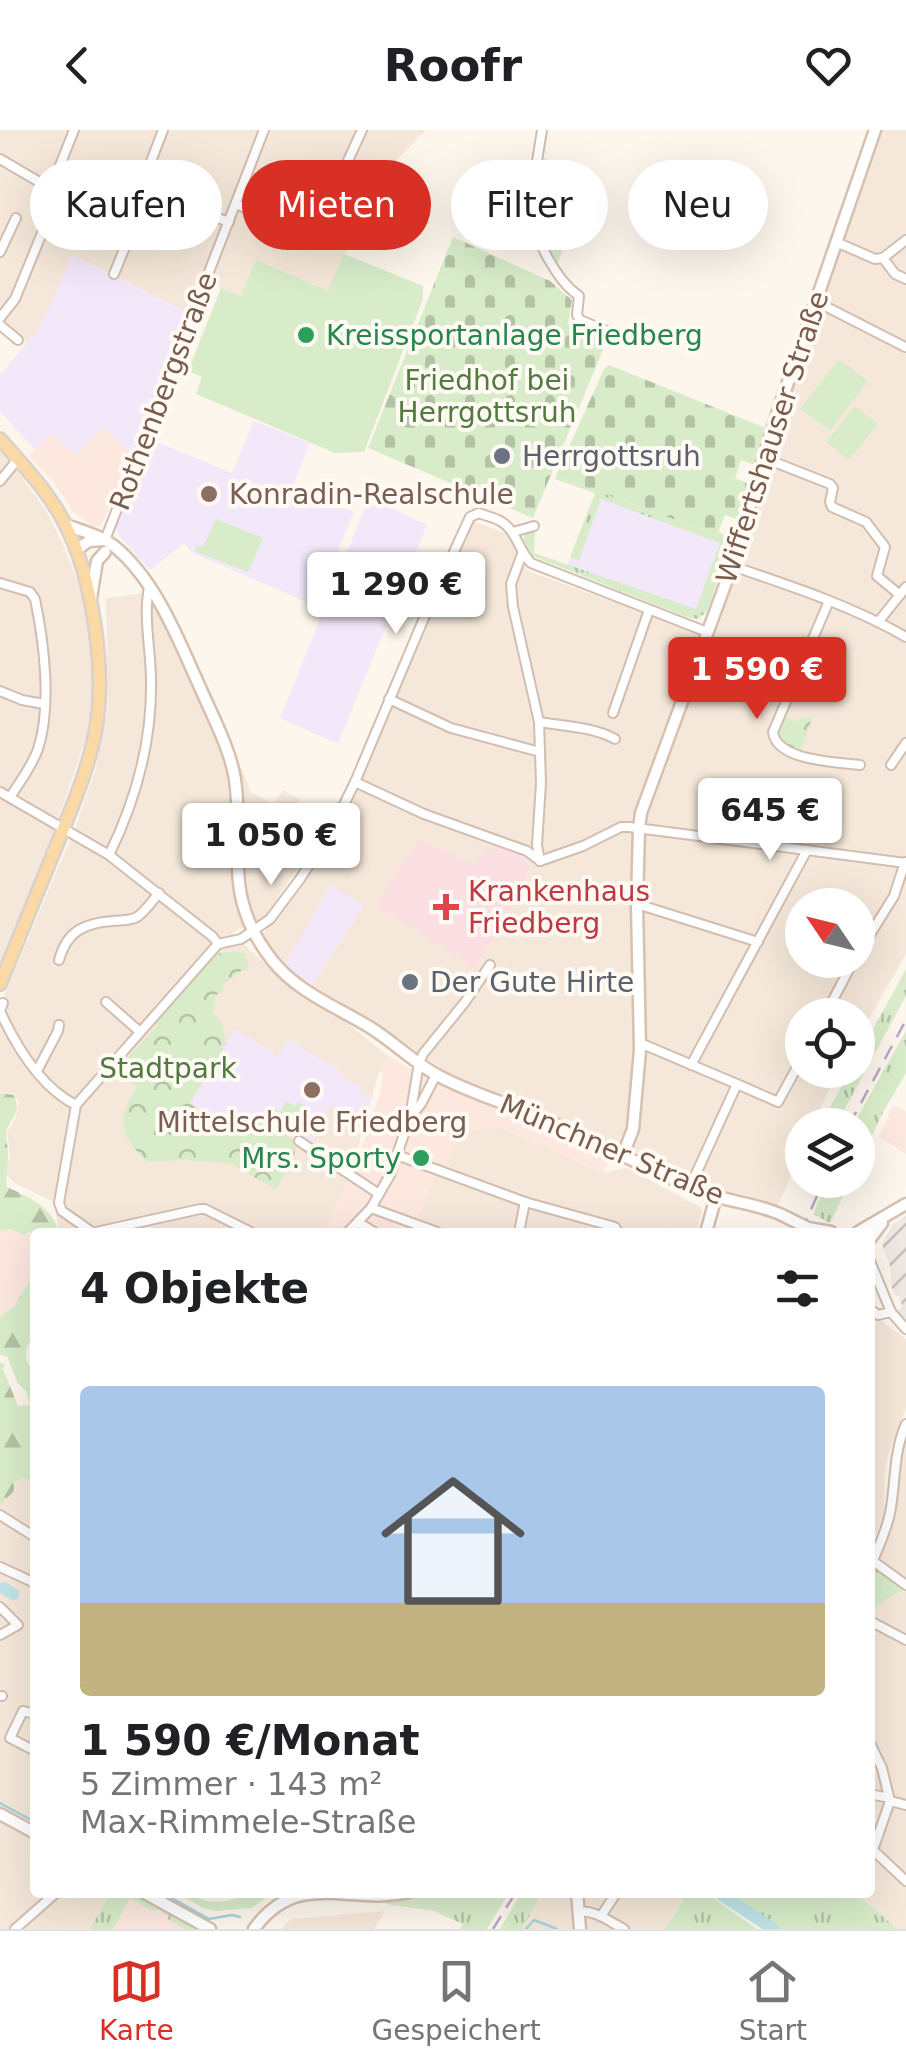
<!DOCTYPE html>
<html lang="de">
<head>
<meta charset="utf-8">
<style>
	body { margin:0; font-family:"DejaVu Sans",sans-serif; background:#f2f2f2; color:#202124; height:100vh; display:flex; flex-direction:column; font-size:38px; white-space:nowrap }
	* { box-sizing:border-box; margin:0 }
	p { font-size:32px; color:#757577 }
	.icon { flex:none; width:55px; height:55px; fill:none; stroke:currentColor; stroke-width:2; stroke-linecap:round; stroke-linejoin:round }
	.map { position:relative; flex:1; overflow:hidden }
	.details { position:absolute; left:30px; top:1098px; width:845px; height:670px; display:flex; flex-direction:column; background:#fff; border-radius:10px; box-shadow:0 10px 40px #0002 }
	.details>* { flex:none }
	.top-card { position:absolute; left:30px; top:30px; width:848px; height:90px; display:flex; gap:20px }
	.needle { width:65px; rotate:305deg }
	.tools { position:absolute; left:785px; top:758px; display:grid; gap:20px }
	.tools a { display:grid; place-items:center; width:90px; height:90px; border-radius:50%; background:#fff; box-shadow:0 10px 40px #0002; font-size:50px }
	.price { position:absolute; translate:-50% -85px; padding:0 22px; border-radius:10px; background:#fff; color:#222; font-size:32px; line-height:65px; filter:drop-shadow(0 2px 5px #0008) }
	.price::after { content:''; position:absolute; left:50%; top:60px; width:30px; height:22px; margin-left:-15px; background:inherit; clip-path:polygon(0 0,100% 0,50% 100%) }
	.price.active { background:#d93025; color:#fff }
	ul { padding:0; list-style:none }
	li { display:grid; align-content:center; gap:20px; height:530px; padding:0 50px }
	li+li { border-top:2px solid #e0e0e0 }
	li span { display:grid; place-items:center; height:310px; border-radius:10px; color:#555 }
	li>.icon { margin-inline-start:auto }
	span .icon { width:180px; height:180px; fill:#fffc; stroke-width:1 }
	li b { font-size:42px }
	h2 { display:flex; justify-content:space-between; align-items:center; height:120px; padding:0 50px; font-size:42px }
	.chip { padding:0 35px; border-radius:45px; background:#fff; box-shadow:0 10px 40px #0002; font-size:35px; line-height:90px }
	.chip.active { background:#d93025; color:#fff }
	header { display:flex; justify-content:space-between; align-items:center; height:130px; padding:0 50px; background:#fff; font-size:45px; font-weight:800 }
	.menu { display:flex; justify-content:space-around; align-items:center; height:140px; border-top:2px solid #e0e0e0; background:#fff; font-size:28px; color:#757577 }
	.menu a { display:grid; justify-items:center; gap:5px }
	.menu .active { color:#d93025 }
	.map>svg:first-child { display:block }
	.residential { fill:#f5e8da; fill-rule:evenodd }
	.commercial { fill:#fde8e0 }
	.industrial { fill:url(#industrial-furrows) }
	.education { fill:#f3e8fa }
	.medical { fill:#fbdfe3 }
	.grass { fill:url(#grass-tufts) }
	.forest { fill:url(#forest-firs) }
	.cemetery { fill:url(#cemetery-stones) }
	.park { fill:url(#park-crowns) }
	.pitch { fill:#d8ecc9 }
	.lines { fill:none; stroke-linecap:round; stroke-linejoin:round }
	.stream { stroke:#a5d3da; stroke-width:2.5 }
	.river { stroke:#bfe3e8; stroke-width:12 }
	.street-casing { stroke:#d1beb0; stroke-width:12 }
	.secondary-casing { stroke:#d6c0b0; stroke-width:15 }
	.primary-casing { stroke:#dad1cd; stroke-width:16 }
	.street { stroke:#fff; stroke-width:8 }
	.secondary { stroke:#fff; stroke-width:10 }
	.primary { stroke:#fbd9a5; stroke-width:11 }
	.rail { stroke:#b9a8c9; stroke-width:2.5; stroke-dasharray:15 10; stroke-linecap:butt }
	.secondary-bridge-casing { stroke:#d6c0b0; stroke-width:15; stroke-linecap:butt }
	.secondary-bridge { stroke:#fff; stroke-width:10 }
	.leisure-dot { fill:#2e9e5b; stroke:#fffaf3; stroke-width:4 }
	.worship-dot { fill:#6b7280; stroke:#fffaf3; stroke-width:4 }
	.education-dot { fill:#8d6e63; stroke:#fffaf3; stroke-width:4 }
	.health-dot { fill:#e0444e; stroke:#fffaf3; stroke-width:4 }
	.labels { text-anchor:middle; stroke-width:8; stroke-linejoin:round; paint-order:stroke }
	.leisure-label { font-size:28px; fill:#27864d; stroke:#fffaf3; text-anchor:start }
	.park-label { font-size:28px; fill:#537a41; stroke:#fffaf3 }
	.street-label { font-size:28px; fill:#7a5c4d; stroke:#fffaf3 }
	.worship-label { font-size:28px; fill:#5b616d; stroke:#fffaf3; text-anchor:start }
	.education-label { font-size:28px; fill:#785e54; stroke:#fffaf3; text-anchor:start }
	.health-label { font-size:28px; fill:#be3a42; stroke:#fffaf3; text-anchor:start }
</style>
</head>
<body>
<header><svg class="icon" aria-label="back" viewBox="0 0 24 24"><path d="M15 5l-7 7 7 7"/></svg>Roofr<svg class="icon" aria-label="heart" viewBox="0 0 24 24"><path d="M12 20l-8-8c-3-5 5-10 8-4 3-6 11-1 8 4z"/></svg></header>
<div class="map">
<svg width="906" height="1799" viewBox="0 0 906 1799">
	<defs>
		<pattern id="industrial-furrows" width="10" height="10" patternUnits="userSpaceOnUse" patternTransform="scale(2.5)"><rect width="10" height="10" fill="#efe9e4"/><path d="M-1 1l2-2M0 10L10 0M9 11l2-2" fill="none" stroke="#c7c0bb"/></pattern>
		<pattern id="grass-tufts" width="24" height="20" patternUnits="userSpaceOnUse" patternTransform="scale(2.5)"><rect width="24" height="20" fill="#d8ecc9"/><path d="M3 7l-1-3M5 7V3M7 7l1-3M15 17l-1-3M17 17v-4M19 17l1-3" fill="none" stroke="#b4c2a5"/></pattern>
		<pattern id="forest-firs" width="22" height="20" patternUnits="userSpaceOnUse" patternTransform="scale(2.5)"><rect width="22" height="20" fill="#d8ecc9"/><path d="M5 1l3.5 6h-7zM16 11l3.5 6h-7z" fill="#b4c2a5"/></pattern>
		<pattern id="cemetery-stones" width="16" height="16" patternUnits="userSpaceOnUse" patternTransform="scale(2.5)"><rect width="16" height="16" fill="#d8ecc9"/><path d="M2 7V4a2 2 0 0 1 4 0v3zM10 15v-3a2 2 0 0 1 4 0v3z" fill="#b4c2a5"/></pattern>
		<pattern id="park-crowns" width="20" height="18" patternUnits="userSpaceOnUse" patternTransform="scale(2.5)"><rect width="20" height="18" fill="#d8ecc9"/><path d="M2 6a3 3 0 1 1 6 0M12 15a3 3 0 1 1 6 0" fill="none" stroke="#b4c2a5"/></pattern>
	</defs>
	<rect width="100%" height="100%" fill="#fdf6ec"/>
	<g class="residential">
		<polygon points="0,0 426,0 378,49 328,161 241,166 202,151 189,184 73,125 41,196 28,214 0,188"/>
		<path d="M877,0H906V824L858,908V885H802V940H839L812,995H802V1021L777,1077L760,1069L737,1063H716L684,1050L481,956L454,947L394,907L293,846L259,810L308,743L392,570L473,391L507,404L528,441L707,506L762,349L826,144ZM802,775H858V830H802Z"/>
		<polygon points="0,321 13,335 47,382 65,419 91,486 93,561 86,608 54,701 0,835"/>
		<polygon points="159,461 223,594 251,662 274,675 283,660 299,669 292,694 316,710 266,786 232,803 279,847 347,893 388,926 379,941 350,1046 328,1102 59,1102 54,1072 14,1053 5,1043 10,1025 7,1003 16,987 19,973 15,964 0,962 0,875 75,698 95,641 108,576 106,468"/>
		<polygon points="498,997 604,1043 627,1038 702,1078 697,1102 683,1102 669,1097 667,1102 412,1102 427,1063 462,1002"/>
		<polygon points="870,1183 906,1209 906,1279 890,1319 885,1339 884,1384 870,1421"/>
		<polygon points="906,1306 906,1799 897,1799 856,1763 870,1762 870,1446 891,1396"/>
		<polygon points="24,1346 35,1354 35,1762 111,1763 90,1799 0,1799 0,1375 13,1361 14,1354"/>
		<polygon points="542,1763 676,1763 684,1771 665,1799 522,1799"/>
		<polygon points="385,1781 374,1799 281,1799 291,1789"/>
	</g>
	<g class="commercial">
		<polygon points="102,297 132,324 103,392 99,397 92,396 74,382 52,350 29,326 52,302"/>
		<polygon points="388,926 444,957 564,1006 610,1029 604,1043 498,997 463,1002 427,1062 412,1102 323,1102 359,1026 380,963 383,944 379,941"/>
		<polygon points="893,975 906,981 906,1024 879,1007"/>
		<polygon points="11,1099 29,1100 35,1107 35,1143 14,1176 0,1187 0,1101"/>
		<polygon points="111,1762 130,1763 196,1799 90,1799"/>
	</g>
	<polygon class="industrial" points="906,1085 906,1189 898,1183 902,1176 899,1166 895,1165 892,1158 890,1136 882,1114 892,1095"/>
	<g class="education">
		<polygon points="72,125 189,184 132,324 102,297 76,325 52,303 35,320 0,281 0,245 41,196"/>
		<polygon points="254,291 310,313 292,358 354,382 315,476 193,423 184,413 150,440 119,406 116,398 152,310 232,343"/>
		<polygon points="596,363 727,411 700,486 567,436"/>
		<polygon points="369,368 427,395 338,614 280,588"/>
		<polygon points="331,755 364,776 312,855 285,835"/>
		<polygon points="235,899 278,926 288,909 340,941 343,949 361,955 360,964 372,969 366,989 331,976 313,1011 305,1008 303,1011 262,989 235,992 210,986 190,973"/>
	</g>
	<polygon class="medical" points="418,711 475,734 481,725 497,715 526,725 528,742 510,780 474,838 376,774"/>
	<g class="grass">
		<path d="M540,27L590,45L556,138C532,92 535,77 540,27Z"/>
		<polygon points="556,346 717,405 718,402 733,408 707,481 698,489 689,488 530,425 524,410 524,404 532,399 535,402 534,423 696,479 720,413 601,369 579,430 570,427 595,363 555,349"/>
		<polygon points="906,839 906,866 836,995 821,995 850,940 858,940 858,927"/>
		<polygon points="906,901 906,943 882,984 858,1036 858,995 853,995"/>
		<polygon points="828,1050 851,1050 830,1093 813,1084"/>
		<polygon points="878,1439 906,1458 870,1479 870,1449 874,1440"/>
		<polygon points="111,1762 130,1763 196,1799 185,1799 168,1789 169,1786 157,1779 154,1782 130,1768 113,1799 90,1799"/>
		<polygon points="676,1762 706,1763 757,1799 665,1799 683,1771"/>
		<path d="M177,1763C191,1762 202,1772 216,1772C231,1772 242,1765 256,1763C261,1761 266,1763 272,1763L252,1778L215,1781L203,1778Z"/>
		<polygon points="423,1763 509,1763 487,1799 460,1799 463,1794 434,1781 386,1774 386,1770"/>
		<polygon points="521,1763 542,1763 522,1799 500,1799"/>
		<polygon points="722,1763 856,1763 897,1799 777,1799"/>
	</g>
	<g class="forest">
		<path d="M0,963L14,965C23,985 8,988 6,1005C6,1011 8,1017 8,1022C9,1035 5,1044 7,1057C29,1067 52,1077 59,1102H35V1107L29,1101L24,1105L11,1099L0,1101Z"/>
		<path d="M35,1143C35,1160 38,1179 35,1196C32,1214 16,1224 35,1242V1354L23,1347L14,1353V1361L0,1375V1232L5,1235L3,1239L18,1276L30,1275L26,1261L17,1252L7,1226L0,1225V1187L14,1176Z"/>
	</g>
	<g class="cemetery">
		<polygon points="453,107 550,151 572,170 568,194 607,210 533,388 368,318"/>
		<polygon points="609,235 766,298 755,335 741,330 735,348 749,354 739,390 725,385 717,405 556,346 604,239"/>
	</g>
	<g class="park">
		<polygon points="783,586 797,592 799,589 813,586 800,621 782,614 776,604"/>
		<path d="M238,822L245,823L249,838L246,841L242,840L224,854L222,861L215,866L213,883L221,891L226,914L190,973L210,986L235,992H257L293,1009L296,1021L276,1060L232,1034L184,1030L147,1032C119,1005 116,989 137,957L117,938L157,896L153,892C168,875 197,837 215,826C222,821 230,822 238,822Z"/>
	</g>
	<g class="pitch">
		<polygon points="344,124 423,156 423,169 364,322 335,323 196,264 202,247 188,241 221,158 241,166 256,130 328,161"/>
		<polygon points="839,229 868,251 830,301 800,279"/>
		<polygon points="855,276 878,294 849,330 826,312"/>
		<polygon points="216,389 263,408 248,442 194,421 197,415 203,417"/>
		<polygon points="286,971 296,976 298,972 304,975 302,979 312,985 302,1003 273,987 276,980 280,981"/>
	</g>
	<g class="lines">
		<g class="stream">
			<polyline points="0,1673 35,1692"/>
			<polyline points="161,1762 209,1789 232,1785 240,1787"/>
			<polyline points="526,1799 534,1790 557,1799"/>
		</g>
		<g class="river">
			<polyline points="4,1458 13,1464"/>
			<polyline points="717,1762 773,1799"/>
		</g>
		<g class="street-casing">
			<g id="street">
				<path d="M542,0C535,47 523,87 549,130C558,145 565,156 579,166L577,185L580,190L614,204"/>
				<polyline points="0,29 130,105"/>
				<polyline points="51,58 74,0"/>
				<polyline points="147,63 229,92"/>
				<polyline points="236,74 302,102 311,102 319,94 362,0"/>
				<polyline points="95,84 113,37"/>
				<polyline points="836,112 875,129 883,128 895,144 906,149"/>
				<polyline points="0,122 16,88"/>
				<polyline points="883,128 906,110"/>
				<polyline points="114,144 147,63 142,55 163,0"/>
				<polyline points="815,171 905,217"/>
				<polyline points="0,188 15,169 42,103"/>
				<polyline points="0,195 18,210"/>
				<polyline points="764,328 830,354 833,358 830,372 832,377 866,392 885,417 877,446 900,465"/>
				<polyline points="0,351 18,329"/>
				<polyline points="513,402 534,396"/>
				<polyline points="105,410 264,0"/>
				<polyline points="522,424 511,454 513,477 539,592 541,653 537,715 540,731"/>
				<path d="M732,436C791,456 852,476 906,507"/>
				<path d="M0,453L30,462L35,469C44,512 52,576 38,619C32,636 20,652 10,667"/>
				<path d="M829,471L773,602C776,631 837,632 860,635"/>
				<polyline points="879,491 906,457"/>
				<polyline points="0,561 22,570 44,574"/>
				<polyline points="389,569 451,598 540,622"/>
				<polyline points="613,583 649,480"/>
				<path d="M539,592C564,596 593,597 615,609"/>
				<polyline points="891,635 906,613"/>
				<polyline points="355,652 424,684 527,721 539,730"/>
				<polyline points="0,662 109,725 213,807 218,814"/>
				<path d="M109,725C136,670 152,614 151,551C151,520 143,488 149,457"/>
				<polyline points="540,731 583,716 621,697 629,697 906,733"/>
				<polyline points="637,774 758,812"/>
				<path d="M218,814L241,809L270,789L300,749L332,699L355,652L429,476L470,387L479,383C486,386 496,388 502,392C517,402 519,421 531,433L707,502"/>
				<polyline points="858,824 894,766 905,732"/>
				<path d="M59,830C67,801 84,793 113,791C121,790 130,791 137,787C145,782 152,771 159,763"/>
				<polyline points="106,872 139,901"/>
				<path d="M3,873L0,881C16,916 40,957 76,975"/>
				<polyline points="825,885 854,830"/>
				<polyline points="640,913 737,954"/>
				<polyline points="691,935 807,720"/>
				<polyline points="37,941 58,901 59,895"/>
				<polyline points="410,987 421,974 436,945"/>
				<polyline points="299,1011 379,1064"/>
				<polyline points="397,1025 525,1072 615,1097 618,1102"/>
				<polyline points="690,1057 737,954 778,972 802,928"/>
				<polyline points="371,1078 437,1102"/>
				<polyline points="359,1093 374,1102"/>
				<polyline points="92,1102 62,1081 59,1073 76,975 218,814"/>
				<polyline points="96,1102 200,1079 205,1079 251,1102"/>
				<polyline points="348,1102 371,1078 390,1045 410,987 419,933 423,924 465,872 490,835"/>
				<polyline points="519,1102 525,1072"/>
				<polyline points="870,1131 891,1182 906,1199"/>
				<polyline points="870,1179 878,1185 891,1182"/>
				<polyline points="0,1385 35,1407"/>
				<polyline points="873,1431 906,1455"/>
				<polyline points="0,1437 35,1453"/>
				<path d="M870,1437C878,1419 886,1402 890,1383C896,1352 893,1323 906,1294"/>
				<polyline points="0,1477 18,1495 0,1505"/>
				<polyline points="870,1491 906,1510"/>
				<polyline points="0,1566 2,1566"/>
				<polyline points="35,1584 23,1581 10,1608 35,1621"/>
				<polyline points="870,1613 882,1638 890,1671 873,1720 906,1751"/>
				<polyline points="870,1664 889,1668"/>
				<polyline points="890,1671 906,1675"/>
				<path d="M578,1782C594,1779 610,1792 624,1799"/>
				<polyline points="601,1786 617,1762"/>
				<polyline points="15,1799 57,1762"/>
			</g>
		</g>
		<g class="secondary-casing">
			<g id="secondary">
				<path d="M66,395C82,401 100,405 114,416C158,452 180,514 203,564C215,591 230,620 235,649C245,721 221,765 272,830C297,862 337,877 371,898C395,913 414,933 439,946C472,964 510,974 544,989C597,1012 648,1039 702,1062C728,1072 756,1073 782,1085"/>
				<polyline points="76,420 89,411 104,410"/>
				<polyline points="91,468 97,431 105,422"/>
				<polyline points="623,1025 633,999 640,920 637,774 639,698 641,683 732,436 775,290 875,0"/>
				<polyline points="808,1098 831,1102"/>
				<polyline points="706,1102 716,1067"/>
				<polyline points="858,1102 906,1074"/>
				<polyline points="870,1109 882,1093"/>
				<polyline points="0,1684 35,1703"/>
				<polyline points="143,1762 210,1799"/>
				<polyline points="577,1762 580,1799"/>
				<path d="M254,1799C298,1738 349,1776 409,1762"/>
			</g>
		</g>
		<g class="primary-casing">
			<path id="primary" d="M0,309C23,335 49,362 65,394C93,448 107,543 95,603C88,640 72,677 58,712C39,759 19,807 0,854"/>
		</g>
		<use href="#street" class="street"/>
		<use href="#secondary" class="secondary"/>
		<use href="#primary" class="primary"/>
		<g class="rail">
			<polyline points="849,995 906,890"/>
			<polyline points="801,1102 824,1050"/>
			<polyline points="493,1799 516,1762"/>
		</g>
		<g class="secondary-bridge-casing">
			<polyline id="secondary-bridge" points="782,1085 808,1098"/>
		</g>
		<use href="#secondary-bridge" class="secondary-bridge"/>
	</g>
	<g class="leisure-dot">
		<circle cx="306" cy="205" r="10"/>
		<circle cx="421" cy="1028" r="10"/>
	</g>
	<g class="worship-dot">
		<circle cx="502" cy="326" r="10"/>
		<circle cx="410" cy="852" r="10"/>
	</g>
	<g class="education-dot">
		<circle cx="209" cy="364" r="10"/>
		<circle cx="312" cy="960" r="10"/>
	</g>
	<path class="health-dot" d="M441 762h10v10h10v10h-10v10h-10v-10h-10v-10h10z"/>
	<g class="labels">
		<g class="leisure-label">
			<text x="326" y="215">Kreissportanlage Friedberg</text>
			<text x="401" y="1038" text-anchor="end">Mrs. Sporty</text>
		</g>
		<g class="park-label">
			<text x="487" y="260">Friedhof bei<tspan x="487" dy="32">Herrgottsruh</tspan></text>
			<text x="168" y="948">Stadtpark</text>
		</g>
		<g class="street-label">
			<text transform="translate(163 261) rotate(-69)" y="10">Rothenbergstraße</text>
			<text transform="translate(772 307) rotate(-72)" y="10">Wiffertshauser Straße</text>
			<text transform="translate(612 1019) rotate(23)" y="10">Münchner Straße</text>
		</g>
		<g class="worship-label">
			<text x="522" y="336">Herrgottsruh</text>
			<text x="430" y="862">Der Gute Hirte</text>
		</g>
		<g class="education-label">
			<text x="229" y="374">Konradin-Realschule</text>
			<text x="312" y="1002" text-anchor="middle">Mittelschule Friedberg</text>
		</g>
		<g class="health-label">
			<text x="468" y="771">Krankenhaus<tspan x="468" dy="32">Friedberg</tspan></text>
		</g>
	</g>
</svg>
<div class="tools">
<a><svg class="needle" viewBox="-14 -14 28 28"><path d="M0-13l5 13h-10z" fill="#e53935"/><path d="M0 13l5-13h-10z" fill="#757577"/></svg></a>
<a><svg class="icon" aria-label="locate" viewBox="0 0 24 24"><circle cx="12" cy="12" r="6"/><path d="M12 2v4M12 18v4M2 12h4M18 12h4"/></svg></a>
<a><svg class="icon" aria-label="layers" viewBox="0 0 24 24"><path d="M12 4l9 5-9 5-9-5zM3 14l9 5 9-5"/></svg></a>
</div>
<b class="price" style="left:396px;top:507px">1 290 €</b>
<b class="price active" style="left:757px;top:592px">1 590 €</b>
<b class="price" style="left:770px;top:733px">645 €</b>
<b class="price" style="left:271px;top:758px">1 050 €</b>
<div class="top-card">
<a class="chip">Kaufen</a>
<a class="chip active">Mieten</a>
<a class="chip">Filter</a>
<a class="chip">Neu</a>
</div>
<section class="details">
<h2>4 Objekte<svg class="icon" aria-label="filters" viewBox="0 0 24 24"><path d="M4 7h16M4 17h16"/><circle cx="9" cy="7" r="2"/><circle cx="15" cy="17" r="2"/></svg></h2>
<ul>
<li><span style="background:linear-gradient(#a9c7e8 70%,#c2b280 0)"><svg class="icon" aria-label="home" viewBox="0 0 24 24"><path d="M3 11l9-7 9 7M6 9v11h12V9"/></svg></span><div><b>1 590 €/Monat</b><p>5 Zimmer · 143 m²</p><p>Max-Rimmele-Straße</p></div></li>
</ul>
</section>
</div>
<nav class="menu">
<a class="active"><svg class="icon" aria-label="map" viewBox="0 0 24 24"><path d="M3 6l6-2 6 2 6-2v14l-6 2-6-2-6 2zM9 4v14M15 6v14"/></svg>Karte</a>
<a><svg class="icon" aria-label="saved" viewBox="0 0 24 24"><path d="M7 4h10v16l-5-4-5 4z"/></svg>Gespeichert</a>
<a><svg class="icon" aria-label="home" viewBox="0 0 24 24"><path d="M3 11l9-7 9 7M6 9v11h12V9"/></svg>Start</a>
</nav>
</body>
</html>
